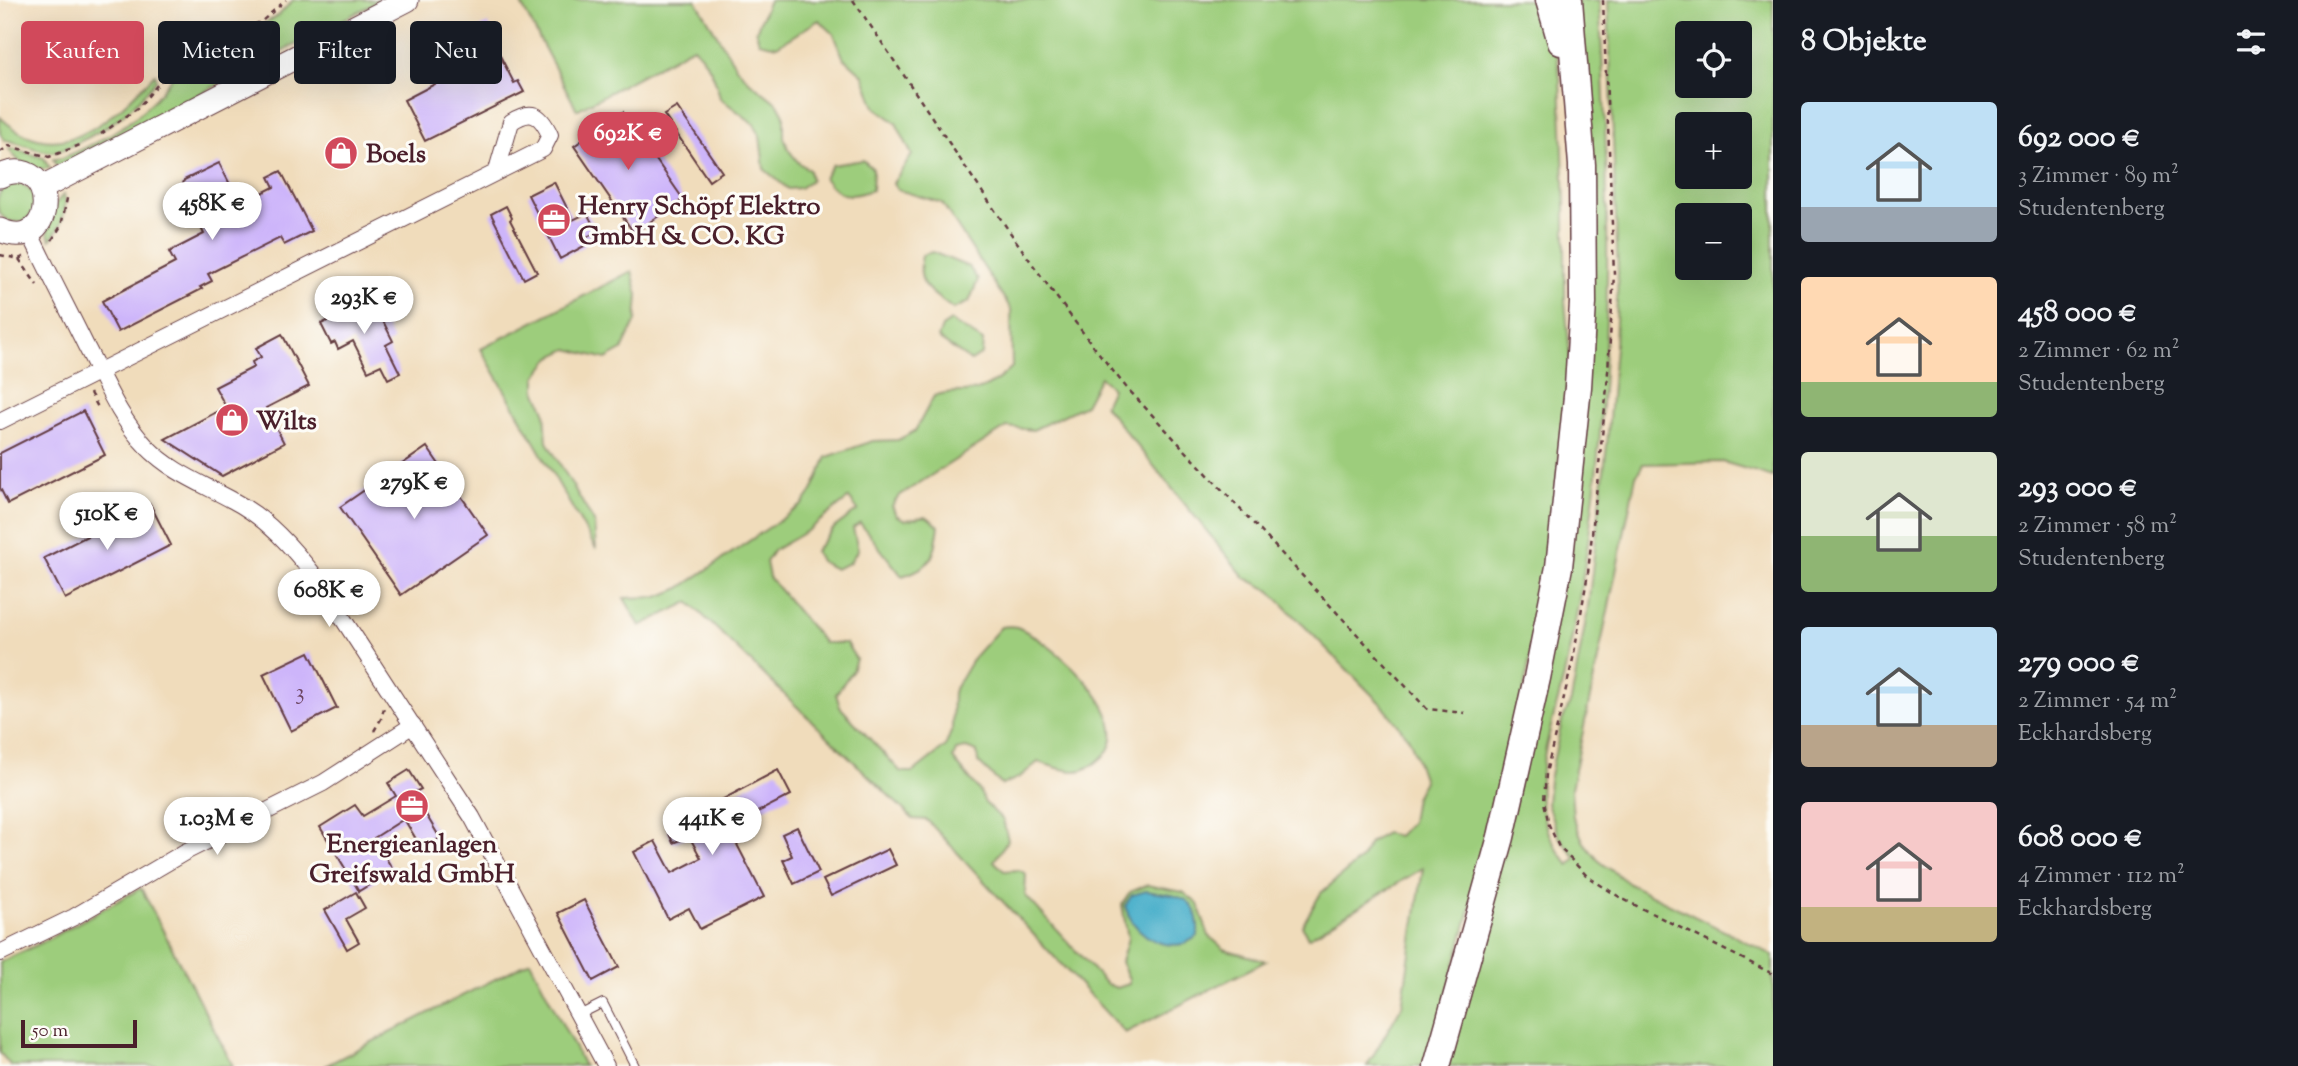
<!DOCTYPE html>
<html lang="de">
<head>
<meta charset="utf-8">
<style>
	body { margin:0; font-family:"Sorts Mill Goudy",serif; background:#20242c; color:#f1f3f6; height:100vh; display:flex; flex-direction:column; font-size:26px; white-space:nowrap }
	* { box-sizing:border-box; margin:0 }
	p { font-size:23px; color:#9ea1a6 }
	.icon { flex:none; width:38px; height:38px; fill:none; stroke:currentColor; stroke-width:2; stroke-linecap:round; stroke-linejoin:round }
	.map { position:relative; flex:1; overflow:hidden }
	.sheet { display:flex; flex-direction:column; background:#171b24; width:525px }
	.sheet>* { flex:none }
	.guide { position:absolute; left:21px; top:21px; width:665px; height:63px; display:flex; gap:14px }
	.fabs { position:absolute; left:1675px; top:21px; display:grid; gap:14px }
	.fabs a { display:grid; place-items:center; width:77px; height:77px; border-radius:7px; background:#171b24; box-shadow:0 7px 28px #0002; font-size:35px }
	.scale { position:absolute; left:21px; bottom:18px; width:116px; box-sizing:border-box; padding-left:7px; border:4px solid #4a1f2b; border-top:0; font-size:19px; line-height:24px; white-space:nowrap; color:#4a1f2b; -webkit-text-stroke:5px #fdfcf7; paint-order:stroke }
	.price { position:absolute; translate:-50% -60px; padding:0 16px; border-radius:24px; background:#fff; color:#222; font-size:23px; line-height:46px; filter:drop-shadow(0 2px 4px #0008) }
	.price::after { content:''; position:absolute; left:50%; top:42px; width:21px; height:16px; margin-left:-10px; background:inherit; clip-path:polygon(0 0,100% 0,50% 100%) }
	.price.active { background:#d1495b; color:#fff }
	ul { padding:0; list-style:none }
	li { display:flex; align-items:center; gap:21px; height:175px; padding:0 28px }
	li span { display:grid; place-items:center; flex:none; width:196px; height:140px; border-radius:7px; color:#555 }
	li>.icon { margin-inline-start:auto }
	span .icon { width:84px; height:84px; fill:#fffc; stroke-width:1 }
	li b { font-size:30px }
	h2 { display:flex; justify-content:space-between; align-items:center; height:84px; padding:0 28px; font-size:30px }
	.tag { padding:0 24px; border-radius:7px; background:#171b24; box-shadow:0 7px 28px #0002; font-size:24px; line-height:63px }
	.tag.active { background:#d1495b; color:#fff }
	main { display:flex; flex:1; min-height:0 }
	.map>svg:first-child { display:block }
	.green { fill:#9dcd7c; stroke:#747654; stroke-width:2; fill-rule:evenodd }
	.water { fill:#4cb0cb; stroke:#4b687b; stroke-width:2 }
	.building { fill:#cdb5fa }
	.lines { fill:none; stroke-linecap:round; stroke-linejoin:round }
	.service-casing { stroke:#633b41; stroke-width:10 }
	.minor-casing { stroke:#633b41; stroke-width:18 }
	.secondary-casing { stroke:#633b41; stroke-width:25 }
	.trunk-casing { stroke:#633b41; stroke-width:29 }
	.path { stroke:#633b41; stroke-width:2.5; stroke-dasharray:5 5; stroke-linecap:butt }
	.service { stroke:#fff; stroke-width:8 }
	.minor { stroke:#fff; stroke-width:16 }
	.secondary { stroke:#fff; stroke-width:23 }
	.trunk { stroke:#fff; stroke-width:26 }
	.labels { text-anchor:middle; stroke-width:6; stroke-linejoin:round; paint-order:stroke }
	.number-label { font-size:23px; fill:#6b445f }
	.poi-label { font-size:26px; font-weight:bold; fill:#4a1f2b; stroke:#fdfcf7; text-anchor:start }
</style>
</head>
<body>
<main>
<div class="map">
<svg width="1773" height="1066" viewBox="0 0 1773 1066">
	<rect width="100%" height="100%" fill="#fdfcf7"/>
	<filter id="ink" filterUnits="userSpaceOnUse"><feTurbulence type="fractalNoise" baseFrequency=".0143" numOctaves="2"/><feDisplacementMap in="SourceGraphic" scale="14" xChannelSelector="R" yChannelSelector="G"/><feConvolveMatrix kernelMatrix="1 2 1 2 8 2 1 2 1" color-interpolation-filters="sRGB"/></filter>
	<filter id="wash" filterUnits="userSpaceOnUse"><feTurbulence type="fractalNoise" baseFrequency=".00686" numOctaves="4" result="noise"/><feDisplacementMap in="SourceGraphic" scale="28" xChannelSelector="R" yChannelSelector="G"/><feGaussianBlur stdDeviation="1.57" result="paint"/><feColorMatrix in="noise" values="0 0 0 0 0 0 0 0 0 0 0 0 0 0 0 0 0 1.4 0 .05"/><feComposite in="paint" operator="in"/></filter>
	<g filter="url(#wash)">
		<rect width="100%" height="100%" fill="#f0dcbb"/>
		<g class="green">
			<path d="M293,0H381L73,160L56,166L53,159L62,158C106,140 145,118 172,77L279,15Z"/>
			<path d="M519,0H696L736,67L750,82L778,104L784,115V137L788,149L798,162L809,170L811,180L800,188L788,189L764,169L760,136L754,124L720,98C715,76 709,63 693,47L577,110Z"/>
			<path d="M769,0H1544L1555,40L1560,78L1565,205V301L1570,355L1546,582L1503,789L1427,1066H1367L1402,1006L1423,868L1308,938L1302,926L1321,893L1361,859L1370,843L1385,833L1398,836L1411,822L1415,797L1424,781L1410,740L1382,705L1269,590L1245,578L1104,405L1112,388L1100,377L1085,405L1033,430L1007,427L899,496L892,506L896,515L905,520L926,516L939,526C934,557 934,566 902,576L860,523L853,528L858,550L849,563L835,569L820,561L815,551L835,527L858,510L849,498L807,531L774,550L766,562L769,577L824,643H846L856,659L852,671L836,694L840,707L901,772H913L945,747L952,729L953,692L973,658L1001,627C1007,626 1012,626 1017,627C1052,641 1147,723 1099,760C1093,766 1083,771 1075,771C1063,771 1049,765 1038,762L1020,777L1002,785L978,762L977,752L966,748L956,750L953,759L979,790L985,803L1003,820L1008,840L994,861L1004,871L1019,870L1026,874L1025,895L1106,984L1117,988L1129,984V979L1121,962L1128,938L1122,905L1130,892L1147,885L1183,892L1198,904L1209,936L1224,949L1266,961L1125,1033L927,820L913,819L689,602L640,626L624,598L658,597L680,588L802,505L812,491L827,457L873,441L898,440L915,431L934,396C947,391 959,393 973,391C989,388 1001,378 1012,367L1011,309L942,203L898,190L893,183L912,155L896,123L875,107L863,75L843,57L834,34L819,20L777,46L759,42L756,31Z"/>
			<path d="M1578,0H1599C1613,227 1614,457 1563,680C1548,746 1518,807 1569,865L1576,858L1559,837L1547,804L1549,780L1562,721L1571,701L1587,614L1607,445L1615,346L1618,273L1608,0H1773V477L1723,462L1643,464L1636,476L1571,789L1573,817L1583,841L1598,860L1631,885L1773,955V1066H1444L1575,516ZM1687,33H1740V86H1687ZM1687,124H1740V177H1687ZM1687,215H1740V268H1687Z"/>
			<path d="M155,74L157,79C133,109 113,126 77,143C70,146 60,152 52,152C37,152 21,142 4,140L0,133V117C59,173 112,119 155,74Z"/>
			<path d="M12,148L44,158L50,168C30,172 20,165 9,149Z"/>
			<path d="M863,160L873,169L872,190C848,198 840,198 824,178L832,165Z"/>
			<circle cx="16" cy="203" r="19"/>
			<path d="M64,194C68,210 61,228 50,240C43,223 52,206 64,194Z"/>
			<path d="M932,252L969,267L978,280L969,302L953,309C929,290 916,288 922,255Z"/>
			<polygon points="632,271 638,295 636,321 622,350 606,359 568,349 551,357 536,377 536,390 545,411 547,442 594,522 596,549 481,349"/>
			<polygon points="951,321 983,341 982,354 971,361 938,338 942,327"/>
			<polygon points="141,888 233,1066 11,1066 0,1053 0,962 41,943"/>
			<polygon points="530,961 584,1066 325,1066"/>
		</g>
		<path class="water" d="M1146,891C1180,896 1200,895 1198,936C1193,939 1187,943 1182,944C1156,949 1132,930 1125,906L1132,895Z"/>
		<g id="blocks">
			<g class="building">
				<polygon points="488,23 495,36 491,38 514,83 518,81 524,92 425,141 404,100 456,73 443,47"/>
				<polygon points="677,107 722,172 709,181 664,115"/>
				<polygon points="623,112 683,199 634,233 574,146"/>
				<polygon points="219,163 240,204 274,187 269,177 281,171 312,231 284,245 280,238 208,274 212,281 200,287 202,289 118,332 102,301 175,263 169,252 204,234 182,189 184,180"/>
				<polygon points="554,182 573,220 587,213 597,232 583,239 586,245 560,259 528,195"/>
				<polygon points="506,206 512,218 510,220 537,272 524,279 491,214"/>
				<polygon points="372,299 393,341 386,345 400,373 388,379 381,365 368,371 353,341 338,349 335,342 331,344 321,324"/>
				<polygon points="282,334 309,386 266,408 284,443 222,476 165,439 226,407 215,387 254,367 252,362 261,357 256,348"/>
				<polygon points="83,411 105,455 8,504 0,488 0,453"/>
				<polygon points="427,447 488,535 401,595 340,507"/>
				<polygon points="150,504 171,545 65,599 44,558"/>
				<polygon points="309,652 337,708 291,731 263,674"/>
				<polygon points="409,770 421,789 413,793 440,838 422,849 404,819 374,838 393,870 359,891 320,827 355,805 363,816 396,796 388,783"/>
				<polygon points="778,770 791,795 728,827 764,897 700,929 689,908 668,919 634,852 655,841 672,873 701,858 689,836 673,843 667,829"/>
				<polygon points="797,827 819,872 794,884 783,860 792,856 782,834"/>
				<polygon points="888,849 896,865 831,896 823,880"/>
				<polygon points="356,892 365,908 346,919 359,942 347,949 325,910"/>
				<polygon points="584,900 619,967 593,981 558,913"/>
			</g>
		</g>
	</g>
	<g filter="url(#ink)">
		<use href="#blocks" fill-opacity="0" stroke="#633b41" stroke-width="2"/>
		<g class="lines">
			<g class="service-casing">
				<polyline id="service" points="579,1015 603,1003 635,1066"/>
			</g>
			<g class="minor-casing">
				<g id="minor">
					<path d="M29,231C47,270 67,307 86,346C104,380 119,418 146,446C171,472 201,483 232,500C267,518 293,548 317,579L472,817L606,1066"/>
					<path d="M0,421L543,149L550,135C540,113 531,109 511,122L497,170"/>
					<polyline points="0,953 74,917 185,852 323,783 413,725"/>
				</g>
			</g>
			<g class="secondary-casing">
				<g id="secondary">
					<path d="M0,176C58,150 60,256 0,230"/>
					<polyline points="42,188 407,0"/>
				</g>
			</g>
			<g class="trunk-casing">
				<g id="trunk">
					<polyline points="1549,0 1561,42"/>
					<polyline points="1437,1066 1501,837 1537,678 1559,567 1578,387 1583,303 1582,165 1569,0"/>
				</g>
			</g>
			<g class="path">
				<path d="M853,0C942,130 1026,265 1126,387L1427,709L1465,713"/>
				<polyline points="1603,0 1614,274 1607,387 1588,573 1573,659 1546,773 1544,802 1549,825 1559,847 1588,877 1621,898 1773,974"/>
				<polyline points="101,134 138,108 163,78 209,48 262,21 286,0"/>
				<polyline points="0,152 9,146 49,157 80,145"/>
				<polyline points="52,240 61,226 68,194"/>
				<polyline points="0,255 19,259 25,256"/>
				<polyline points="19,259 37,285"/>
				<polyline points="90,393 99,409"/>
				<polyline points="374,731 381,719 384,708"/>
				<polyline points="190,831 243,804"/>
			</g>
			<use href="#service" class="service"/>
			<use href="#minor" class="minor"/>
			<use href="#secondary" class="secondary"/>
			<use href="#trunk" class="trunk"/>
		</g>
	</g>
	<defs>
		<g id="shop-disc" transform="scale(1.75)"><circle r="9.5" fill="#d1495b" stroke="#fdfcf7"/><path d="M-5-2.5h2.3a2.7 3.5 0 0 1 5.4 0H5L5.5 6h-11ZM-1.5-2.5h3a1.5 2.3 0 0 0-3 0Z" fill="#fff"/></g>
		<g id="office-disc" transform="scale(1.75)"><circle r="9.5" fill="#d1495b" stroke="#fdfcf7"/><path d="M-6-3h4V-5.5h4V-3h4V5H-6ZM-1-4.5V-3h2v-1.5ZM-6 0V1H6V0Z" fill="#fff"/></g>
	</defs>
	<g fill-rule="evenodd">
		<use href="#shop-disc" x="341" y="153"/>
		<use href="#office-disc" x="554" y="220"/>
		<use href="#shop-disc" x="232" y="420"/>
		<use href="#office-disc" x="412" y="806"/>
	</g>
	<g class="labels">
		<g class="number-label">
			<text x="300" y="699">3</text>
		</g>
		<g class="poi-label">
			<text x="366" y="162">Boels</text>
			<text x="578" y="214">Henry Schöpf Elektro<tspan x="578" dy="30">GmbH &amp; CO. KG</tspan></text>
			<text x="256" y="429">Wilts</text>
			<text x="412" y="852" text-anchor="middle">Energieanlagen<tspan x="412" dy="30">Greifswald GmbH</tspan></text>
		</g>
	</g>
</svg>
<div class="fabs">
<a><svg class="icon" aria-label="locate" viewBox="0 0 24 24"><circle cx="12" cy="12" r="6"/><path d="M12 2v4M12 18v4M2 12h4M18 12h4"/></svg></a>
<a>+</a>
<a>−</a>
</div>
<div class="scale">50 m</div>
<b class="price active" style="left:628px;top:172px">692K €</b>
<b class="price" style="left:212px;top:242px">458K €</b>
<b class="price" style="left:364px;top:336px">293K €</b>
<b class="price" style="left:414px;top:521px">279K €</b>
<b class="price" style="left:107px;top:552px">510K €</b>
<b class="price" style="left:329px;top:629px">608K €</b>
<b class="price" style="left:217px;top:857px">1.03M €</b>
<b class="price" style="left:712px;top:857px">441K €</b>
<div class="guide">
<a class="tag active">Kaufen</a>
<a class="tag">Mieten</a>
<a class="tag">Filter</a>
<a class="tag">Neu</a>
</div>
</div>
<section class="sheet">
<h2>8 Objekte<svg class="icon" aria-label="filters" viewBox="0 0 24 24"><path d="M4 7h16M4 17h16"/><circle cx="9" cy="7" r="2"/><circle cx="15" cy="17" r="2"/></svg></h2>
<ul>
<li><span style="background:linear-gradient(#bfe0f5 75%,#9aa5b1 0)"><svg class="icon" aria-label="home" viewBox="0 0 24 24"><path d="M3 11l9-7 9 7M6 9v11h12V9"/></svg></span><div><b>692 000 €</b><p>3 Zimmer · 89 m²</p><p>Studentenberg</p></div></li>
<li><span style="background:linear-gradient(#ffd9b3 75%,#8fb573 0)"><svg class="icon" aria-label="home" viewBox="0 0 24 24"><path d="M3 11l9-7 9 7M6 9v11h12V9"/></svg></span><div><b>458 000 €</b><p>2 Zimmer · 62 m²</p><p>Studentenberg</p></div></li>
<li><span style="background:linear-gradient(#dfe7d0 60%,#8fb573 0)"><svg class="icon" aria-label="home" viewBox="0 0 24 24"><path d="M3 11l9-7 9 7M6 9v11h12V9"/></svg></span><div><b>293 000 €</b><p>2 Zimmer · 58 m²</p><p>Studentenberg</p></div></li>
<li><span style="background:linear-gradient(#bfe0f5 70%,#b9a48a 0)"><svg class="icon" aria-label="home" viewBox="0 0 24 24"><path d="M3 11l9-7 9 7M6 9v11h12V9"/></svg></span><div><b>279 000 €</b><p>2 Zimmer · 54 m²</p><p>Eckhardsberg</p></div></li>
<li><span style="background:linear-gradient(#f6c9c9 75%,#c2b280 0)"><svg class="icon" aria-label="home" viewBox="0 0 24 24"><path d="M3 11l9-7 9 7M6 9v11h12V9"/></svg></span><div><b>608 000 €</b><p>4 Zimmer · 112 m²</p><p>Eckhardsberg</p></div></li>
</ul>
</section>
</main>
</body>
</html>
